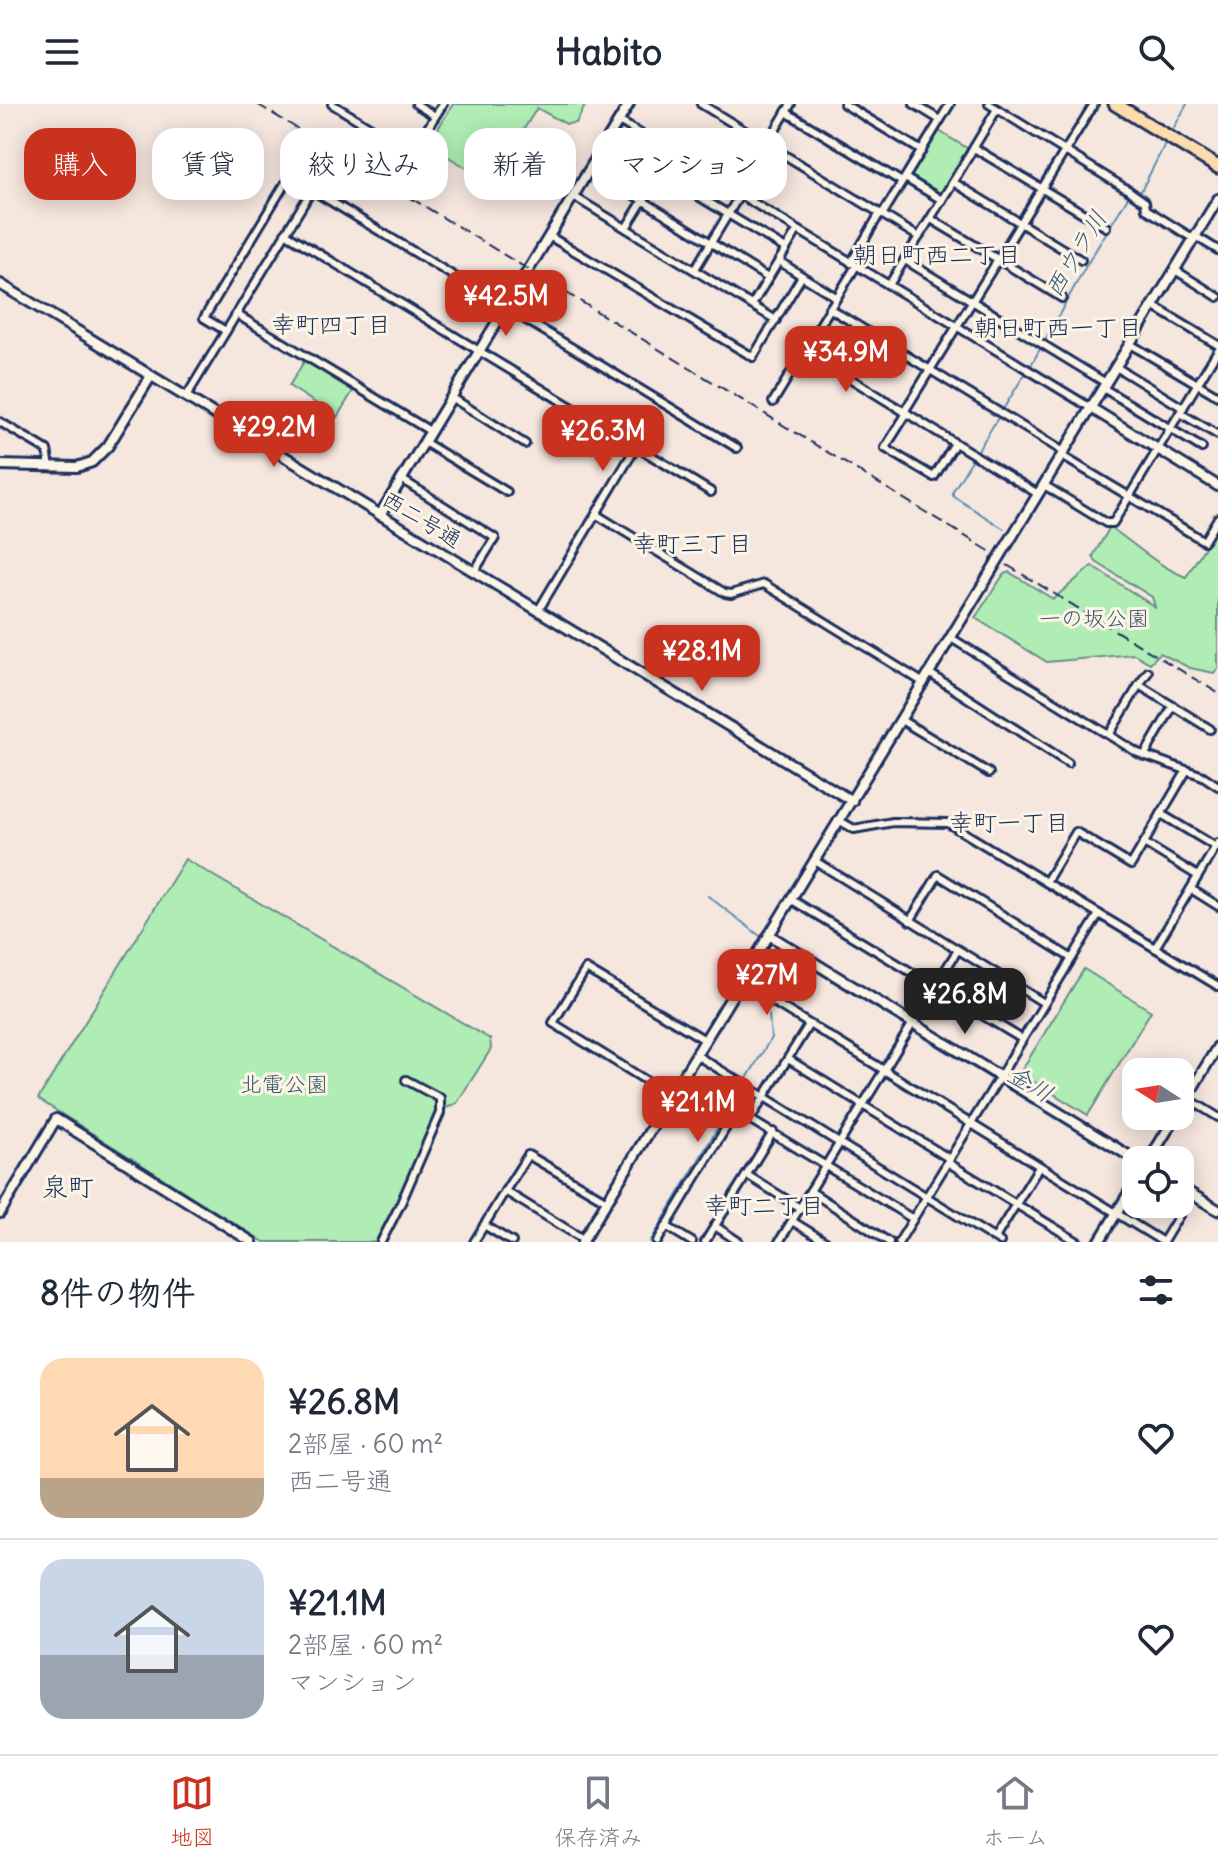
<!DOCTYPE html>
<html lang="ja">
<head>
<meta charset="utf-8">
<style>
	body { margin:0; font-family:Delius,"Klee One",sans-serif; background:#f6f6f7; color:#1f2937; height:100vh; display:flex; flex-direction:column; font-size:30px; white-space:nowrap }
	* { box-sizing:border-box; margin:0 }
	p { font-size:26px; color:#747a83 }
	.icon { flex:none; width:44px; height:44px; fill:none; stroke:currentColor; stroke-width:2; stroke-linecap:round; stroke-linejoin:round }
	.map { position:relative; height:1138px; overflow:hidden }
	.side { display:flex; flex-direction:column; background:#fff; flex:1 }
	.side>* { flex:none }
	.guide { position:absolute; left:24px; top:24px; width:800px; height:72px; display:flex; gap:16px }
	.needle { width:52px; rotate:282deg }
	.controls { position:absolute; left:1122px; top:954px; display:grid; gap:16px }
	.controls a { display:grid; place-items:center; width:72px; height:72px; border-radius:16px; background:#fff; box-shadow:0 4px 20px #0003; font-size:40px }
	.price { position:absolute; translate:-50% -68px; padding:0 18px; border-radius:16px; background:#c8321e; color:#fff; font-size:26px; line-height:52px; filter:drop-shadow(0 2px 4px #0008) }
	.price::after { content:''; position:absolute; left:50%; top:48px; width:24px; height:18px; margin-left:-12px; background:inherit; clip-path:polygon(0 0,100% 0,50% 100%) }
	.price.active { background:#222; color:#fff }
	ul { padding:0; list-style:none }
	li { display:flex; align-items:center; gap:24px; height:200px; padding:0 40px }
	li+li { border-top:2px solid #e0e1e3 }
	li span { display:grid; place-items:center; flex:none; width:224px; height:160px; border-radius:24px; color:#555 }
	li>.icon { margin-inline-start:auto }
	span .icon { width:96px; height:96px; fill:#fffc; stroke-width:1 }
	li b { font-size:34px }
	h2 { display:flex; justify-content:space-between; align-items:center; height:96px; padding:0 40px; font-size:34px }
	.pill { padding:0 28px; border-radius:24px; background:#fff; box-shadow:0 4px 20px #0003; font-size:28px; line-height:72px }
	.pill.active { background:#c8321e; color:#fff }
	header { display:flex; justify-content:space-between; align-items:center; height:104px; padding:0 40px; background:#fff; font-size:36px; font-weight:700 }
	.menu { display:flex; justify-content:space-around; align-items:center; height:112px; border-top:2px solid #e0e1e3; background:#fff; font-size:22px; color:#747a83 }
	.menu a { display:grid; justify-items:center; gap:4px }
	.menu .active { color:#c8321e }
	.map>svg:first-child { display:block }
	.green { fill:#b0edb4; stroke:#668e89; stroke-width:2 }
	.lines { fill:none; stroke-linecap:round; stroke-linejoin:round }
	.stream { stroke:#5c90b1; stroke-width:2 }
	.street-casing { stroke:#1b2f5e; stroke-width:12 }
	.secondary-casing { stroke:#1b2f5e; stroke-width:14 }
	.highway-casing { stroke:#1b2f5e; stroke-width:17 }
	.street { stroke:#fcf5e5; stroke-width:6 }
	.secondary { stroke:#fcf5e5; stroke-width:8 }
	.highway { stroke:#fddcac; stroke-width:11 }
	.rail { stroke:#1b2f5e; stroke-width:2; stroke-dasharray:12 6; stroke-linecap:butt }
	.labels { text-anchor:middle; stroke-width:6; stroke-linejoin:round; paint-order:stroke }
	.street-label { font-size:22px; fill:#1b2f5e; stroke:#fcf5e5 }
	.park-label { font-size:22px; fill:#39556f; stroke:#fcf5e5 }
	.water-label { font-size:24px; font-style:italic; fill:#365781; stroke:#fcf5e5 }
	.neighbourhood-label { font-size:24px; fill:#1b2f5e; stroke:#fcf5e5 }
	.quarter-label { font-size:26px; fill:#1b2f5e; stroke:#fcf5e5 }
</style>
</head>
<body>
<header><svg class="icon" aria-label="menu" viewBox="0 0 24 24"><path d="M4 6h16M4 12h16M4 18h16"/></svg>Habito<svg class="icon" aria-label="search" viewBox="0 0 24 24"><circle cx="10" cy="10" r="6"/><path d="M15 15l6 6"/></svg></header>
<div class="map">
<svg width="1218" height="1138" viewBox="0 0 1218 1138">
	<rect width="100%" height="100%" fill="#f5e6de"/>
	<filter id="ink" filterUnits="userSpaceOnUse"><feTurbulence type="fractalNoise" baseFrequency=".0125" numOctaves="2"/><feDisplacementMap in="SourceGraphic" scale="16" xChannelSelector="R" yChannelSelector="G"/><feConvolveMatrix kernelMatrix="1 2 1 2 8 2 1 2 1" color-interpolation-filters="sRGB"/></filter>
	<g filter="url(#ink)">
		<g class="green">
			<polygon points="453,0 586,0 576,19 566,20 537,4 491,78 428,41"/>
			<polygon points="939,27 970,46 942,92 911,72"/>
			<polygon points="305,256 353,287 337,313 289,282"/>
			<path d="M1218,422V564L1214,569L1190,564L1160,549L1150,559L1134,550L1047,558L975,514L1004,470L1009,468L1053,495L1092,462L1155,503L1152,493L1096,458L1093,452L1110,423C1136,441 1156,461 1186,473Z"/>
			<polygon points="185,755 490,935 491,945 457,999 436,1009 401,1091 375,1138 264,1138 38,995"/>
			<polygon points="1084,865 1151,907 1088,1011 1020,969"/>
		</g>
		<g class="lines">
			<g class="stream">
				<polyline points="1171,29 1187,0"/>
				<polyline points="1030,263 1086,162 1128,93 1141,87 1166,38"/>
				<polyline points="1002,307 1026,268"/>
				<polyline points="977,348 999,312"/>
				<polyline points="974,353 953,387 953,392 1004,425"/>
				<polyline points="708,792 764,835"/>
				<polyline points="770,839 907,923"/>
				<polyline points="913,927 1136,1063"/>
				<polyline points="1191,1097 1218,1113"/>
				<polyline points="650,1138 771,934 769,911"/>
			</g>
			<g class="street-casing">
				<g id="street">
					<polyline points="332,0 412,49 443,0"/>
					<polyline points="416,0 435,12"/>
					<polyline points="701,0 919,133"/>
					<polyline points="844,0 922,47"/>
					<polyline points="914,0 940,16"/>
					<polyline points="989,0 1128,86 1145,98 1146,105 1194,135"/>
					<polyline points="786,8 902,78"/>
					<polyline points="619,17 1091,304"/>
					<polyline points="767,40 791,0"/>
					<polyline points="974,44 1106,123"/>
					<polyline points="590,64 768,174"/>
					<polyline points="660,69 786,145"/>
					<polyline points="905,74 942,96"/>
					<polyline points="953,78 997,5"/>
					<polyline points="573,92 776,216"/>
					<polyline points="882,111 950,0"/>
					<polyline points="931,115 1062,194"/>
					<polyline points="626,124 672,50"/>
					<polyline points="285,129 711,388"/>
					<polyline points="549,132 753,253 802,172 836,193"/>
					<polyline points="1195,132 1218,146"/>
					<polyline points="905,156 1106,279"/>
					<polyline points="779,157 802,172"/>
					<polyline points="851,159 880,109"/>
					<polyline points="695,165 739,92"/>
					<polyline points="1175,166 1218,193"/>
					<polyline points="889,181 953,78 1081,156"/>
					<polyline points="752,201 797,127"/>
					<polyline points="1153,202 1218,241"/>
					<polyline points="829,204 1064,348"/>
					<polyline points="236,210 430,327"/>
					<polyline points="226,227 204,214 289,73 312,86"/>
					<polyline points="1130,240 1218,292"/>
					<polyline points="804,246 1038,390"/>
					<polyline points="1116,263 1183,304"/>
					<polyline points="1103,284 1202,344"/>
					<polyline points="186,293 312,86 737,344"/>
					<polyline points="451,293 525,340"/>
					<polyline points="773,298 856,162"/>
					<polyline points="904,308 1094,0"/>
					<polyline points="907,309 885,344 934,373 955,339"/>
					<polyline points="1180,309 1218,331"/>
					<polyline points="0,318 47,346 50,363"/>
					<polyline points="424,338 507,388"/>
					<polyline points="1062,352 1204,437 1218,414"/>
					<polyline points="401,375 495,434 474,468"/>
					<polyline points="1044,381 1106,419 1113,419 1218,246"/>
					<polyline points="597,411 725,489 731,490 764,480 924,579"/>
					<polyline points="538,507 636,343"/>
					<polyline points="951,534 1138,649 1203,672 1218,682"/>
					<polyline points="929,569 1068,659"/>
					<polyline points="1139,581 1148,568"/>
					<polyline points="901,616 989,669"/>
					<polyline points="1109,631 1139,581 1210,625"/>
					<polyline points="1144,652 1173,602"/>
					<polyline points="1161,710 1216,743"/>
					<polyline points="840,717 854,725 893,718 948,719 1218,882"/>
					<polyline points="1144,739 1198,772"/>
					<polyline points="815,757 1044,899"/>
					<polyline points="1046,778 1076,728 1131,761 1187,666"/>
					<polyline points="1191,785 1218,802"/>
					<polyline points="792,796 1022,935"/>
					<polyline points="910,817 938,771 1071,854"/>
					<polyline points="1155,844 1218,739"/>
					<polyline points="741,878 1163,1138"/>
					<polyline points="696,951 1000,1138"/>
					<polyline points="788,955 950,1055"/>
					<polyline points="671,992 553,919 586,865 705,936"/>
					<polyline points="1187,994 1218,1013"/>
					<polyline points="751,1014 808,922"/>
					<polyline points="947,1058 1078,1138"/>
					<polyline points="747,1071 800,1104"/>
					<polyline points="505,1087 528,1051 607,1097"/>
					<polyline points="810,1087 889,1138"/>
					<polyline points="792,1117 826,1138"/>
					<polyline points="484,1121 512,1138"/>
					<polyline points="666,1122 692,1138"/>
					<polyline points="715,1122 739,1138"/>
					<polyline points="995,1134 1039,1063"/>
					<polyline points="381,1138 401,1099 440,1009 440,994 406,976"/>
					<polyline points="474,1138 505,1087 583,1135"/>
					<polyline points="657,1138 736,1007 913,1115"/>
					<polyline points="705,1138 773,1028"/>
					<polyline points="779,1138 957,847"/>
					<polyline points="899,1138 1099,810"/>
					<polyline points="1163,1138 1192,1090"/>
				</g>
			</g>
			<g class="secondary-casing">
				<g id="secondary">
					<polyline points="0,180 852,697"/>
					<polyline points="1091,304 1218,382"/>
					<polyline points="0,361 77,363 92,358 108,342 151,272"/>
					<polyline points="380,411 629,0"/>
					<polyline points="769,831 1136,1056"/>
					<polyline points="1180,1005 1218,942"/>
					<polyline points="1149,1056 1176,1012"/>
					<polyline points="1180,1083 1218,1106"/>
					<polyline points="0,1109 56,1015 252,1138"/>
					<polyline points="582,1138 1218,95"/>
					<polyline points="1099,1138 1136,1077"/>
				</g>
			</g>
			<g class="highway-casing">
				<polyline id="highway" points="1115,0 1218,63"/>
			</g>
			<use href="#street" class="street"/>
			<use href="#secondary" class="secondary"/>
			<use href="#highway" class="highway"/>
			<g class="rail">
				<polyline points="257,0 991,448"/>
				<polyline points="1007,461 1218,589"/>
			</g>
		</g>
	</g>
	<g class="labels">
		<g class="street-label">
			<text transform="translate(422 415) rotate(31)" y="8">西二号通</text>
		</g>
		<g class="park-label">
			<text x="1094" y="522">一の坂公園</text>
			<text x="284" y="988">北電公園</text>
		</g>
		<g class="water-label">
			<text transform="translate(1076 150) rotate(-59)" y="8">西ウラ川</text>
			<text transform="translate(1030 980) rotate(31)" y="8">金川</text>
		</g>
		<g class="neighbourhood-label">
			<text x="937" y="159">朝日町西二丁目</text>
			<text x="331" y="229">幸町四丁目</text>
			<text x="1058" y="232">朝日町西一丁目</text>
			<text x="692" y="448">幸町三丁目</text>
			<text x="1009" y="727">幸町一丁目</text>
			<text x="764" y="1110">幸町二丁目</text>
		</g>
		<g class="quarter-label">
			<text x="68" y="1092">泉町</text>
		</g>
	</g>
</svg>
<div class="controls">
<a><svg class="needle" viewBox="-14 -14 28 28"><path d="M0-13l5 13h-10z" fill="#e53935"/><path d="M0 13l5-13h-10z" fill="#747a83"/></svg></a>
<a><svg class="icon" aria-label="locate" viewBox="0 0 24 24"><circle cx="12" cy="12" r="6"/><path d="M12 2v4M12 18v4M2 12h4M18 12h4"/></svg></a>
</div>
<b class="price" style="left:506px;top:234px">¥42.5M</b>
<b class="price" style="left:846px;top:290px">¥34.9M</b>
<b class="price" style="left:274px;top:365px">¥29.2M</b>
<b class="price" style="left:603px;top:369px">¥26.3M</b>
<b class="price" style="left:702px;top:589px">¥28.1M</b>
<b class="price" style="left:767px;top:913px">¥27M</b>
<b class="price active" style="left:965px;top:932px">¥26.8M</b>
<b class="price" style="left:698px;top:1040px">¥21.1M</b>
<div class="guide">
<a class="pill active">購入</a>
<a class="pill">賃貸</a>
<a class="pill">絞り込み</a>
<a class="pill">新着</a>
<a class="pill">マンション</a>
</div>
</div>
<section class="side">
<h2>8件の物件<svg class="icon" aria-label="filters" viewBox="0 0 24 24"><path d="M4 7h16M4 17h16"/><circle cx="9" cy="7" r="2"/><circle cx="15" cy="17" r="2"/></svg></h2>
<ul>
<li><span style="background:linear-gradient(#ffd9b3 75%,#b9a48a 0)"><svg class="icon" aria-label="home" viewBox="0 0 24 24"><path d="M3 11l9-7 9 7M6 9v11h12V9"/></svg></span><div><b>¥26.8M</b><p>2部屋 · 60 m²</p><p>西二号通</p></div><svg class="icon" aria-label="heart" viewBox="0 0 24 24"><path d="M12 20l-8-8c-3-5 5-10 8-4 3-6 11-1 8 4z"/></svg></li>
<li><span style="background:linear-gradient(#c9d6e8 60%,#9aa5b1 0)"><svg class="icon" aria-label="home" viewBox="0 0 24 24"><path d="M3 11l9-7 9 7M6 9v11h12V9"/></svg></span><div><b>¥21.1M</b><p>2部屋 · 60 m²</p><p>マンション</p></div><svg class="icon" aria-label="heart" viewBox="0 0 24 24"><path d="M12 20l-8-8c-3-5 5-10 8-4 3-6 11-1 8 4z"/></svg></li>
</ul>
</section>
<nav class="menu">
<a class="active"><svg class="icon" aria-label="map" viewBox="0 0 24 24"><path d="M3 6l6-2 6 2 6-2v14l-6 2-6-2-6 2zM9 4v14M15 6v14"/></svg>地図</a>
<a><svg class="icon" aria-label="saved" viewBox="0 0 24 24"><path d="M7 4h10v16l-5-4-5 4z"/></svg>保存済み</a>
<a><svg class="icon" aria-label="home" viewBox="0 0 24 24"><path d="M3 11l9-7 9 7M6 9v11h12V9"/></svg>ホーム</a>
</nav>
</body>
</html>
